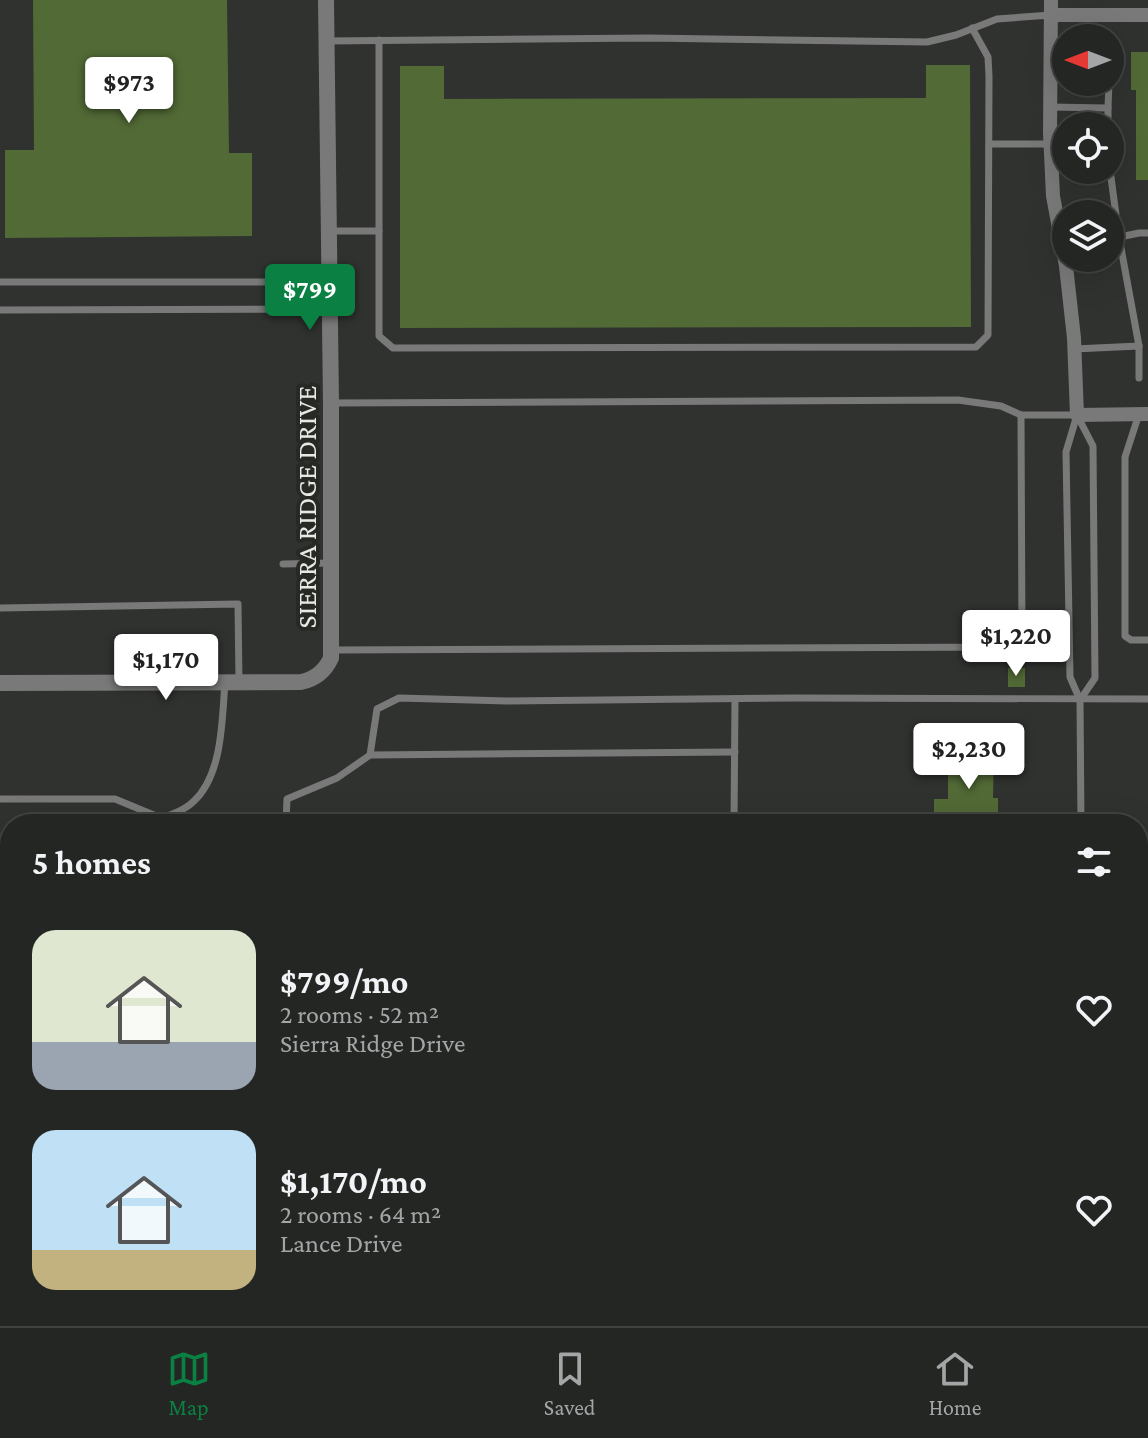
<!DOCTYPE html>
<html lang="en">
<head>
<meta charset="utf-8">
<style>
	body { margin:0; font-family:"Crimson Pro",serif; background:#2c2e2b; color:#f1f3f6; height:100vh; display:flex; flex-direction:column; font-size:30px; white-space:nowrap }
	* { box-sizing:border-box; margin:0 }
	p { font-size:26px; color:#a3a5a6 }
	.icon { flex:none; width:44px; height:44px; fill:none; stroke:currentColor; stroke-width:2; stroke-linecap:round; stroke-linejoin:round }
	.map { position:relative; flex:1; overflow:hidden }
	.details { position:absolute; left:0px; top:814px; width:1148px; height:512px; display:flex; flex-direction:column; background:#242623; border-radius:32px 32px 0 0; box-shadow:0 8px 32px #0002,0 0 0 2px #414341 }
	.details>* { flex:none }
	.needle { width:52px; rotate:270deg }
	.controls { position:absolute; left:1052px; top:24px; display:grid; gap:16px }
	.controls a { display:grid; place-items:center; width:72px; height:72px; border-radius:50%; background:#242623; box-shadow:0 8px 32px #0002,0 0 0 2px #414341; font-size:40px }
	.price { position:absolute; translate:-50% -68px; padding:0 18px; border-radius:8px; background:#fff; color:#222; font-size:26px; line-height:52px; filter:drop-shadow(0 2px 4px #0008) }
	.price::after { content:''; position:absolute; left:50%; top:48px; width:24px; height:18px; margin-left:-12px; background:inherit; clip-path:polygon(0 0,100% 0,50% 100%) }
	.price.active { background:#0b8043; color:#fff }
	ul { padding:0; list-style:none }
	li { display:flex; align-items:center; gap:24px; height:200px; padding:0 32px }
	li span { display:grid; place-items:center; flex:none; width:224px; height:160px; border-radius:24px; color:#555 }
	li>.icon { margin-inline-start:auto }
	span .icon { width:96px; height:96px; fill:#fffc; stroke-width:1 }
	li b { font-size:34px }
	h2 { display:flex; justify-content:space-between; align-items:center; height:96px; padding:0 32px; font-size:34px }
	.tabs { display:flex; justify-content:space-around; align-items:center; height:112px; border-top:2px solid #414341; background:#242623; font-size:22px; color:#a3a5a6 }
	.tabs a { display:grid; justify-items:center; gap:4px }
	.tabs .active { color:#0b8043 }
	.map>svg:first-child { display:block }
	.building { fill:#526a36 }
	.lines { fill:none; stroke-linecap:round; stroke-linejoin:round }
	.service { stroke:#7a797a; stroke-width:7 }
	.minor { stroke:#7a797a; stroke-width:14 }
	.tertiary { stroke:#7a797a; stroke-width:16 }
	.labels { text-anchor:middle; stroke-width:8; stroke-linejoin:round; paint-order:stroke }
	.street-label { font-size:28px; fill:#e8e9e7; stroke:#272925 }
</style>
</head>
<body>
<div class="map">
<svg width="1148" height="1326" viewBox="0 0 1148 1326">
	<rect width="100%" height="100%" fill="#30322f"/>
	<g class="building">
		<polygon points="33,0 227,0 229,153 252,153 252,236 5,238 5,150 34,150"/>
		<polygon points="1131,52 1148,52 1148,180 1136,180 1136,90 1131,90"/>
		<polygon points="926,65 970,65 971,327 400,328 400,66 444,66 444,99 926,98"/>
		<rect x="1008" y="668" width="17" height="19"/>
		<polygon points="948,754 994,754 993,798 998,798 998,817 993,817 993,824 948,824 948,815 934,815 934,799 948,799"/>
		<rect x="0" y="850" width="10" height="391"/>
		<polygon points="1148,925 1148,1224 1138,1207 1138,931"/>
		<rect x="399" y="1316" width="571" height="10"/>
	</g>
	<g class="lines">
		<g class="service">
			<polyline points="379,40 379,336 393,348 976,347 988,335 989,76 988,57 972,28"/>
			<polyline points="327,41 648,38 927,42 956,35 997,19 1051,15"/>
			<polyline points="1050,107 1108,108 1108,126"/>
			<polyline points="1108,108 1109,82"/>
			<polyline points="989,144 1050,144"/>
			<polyline points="329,231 379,231"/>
			<polyline points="1110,239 1139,233 1148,233"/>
			<polyline points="0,282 327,282"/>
			<polyline points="0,310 330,309"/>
			<polyline points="1139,346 1139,378"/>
			<polyline points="1074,349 1139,346 1119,237 1110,170"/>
			<polyline points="331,403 958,400 1001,406 1021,415"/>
			<polyline points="1139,414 1125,457 1125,636 1131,640 1148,640"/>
			<polyline points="1077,415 1066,452 1070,677 1080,700 1081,824"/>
			<polyline points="1077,415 1093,446 1095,678 1080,700"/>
			<polyline points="283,564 332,563"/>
			<polyline points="0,608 238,604 239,681"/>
			<polyline points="333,650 1016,647 1022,642 1021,415 1077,415"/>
			<polyline points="370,755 735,752"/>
			<polyline points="0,799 115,799 161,818"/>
			<path d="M161,824V818C173,814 185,810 194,801C223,774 222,718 225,682"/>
			<polyline points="286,824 287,799 337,778 370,755 377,709 399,698 507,701 796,698 1148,699"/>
			<polyline points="734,824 735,699"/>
			<polyline points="1138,867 1148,862"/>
			<polyline points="1138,1257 1148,1274"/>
			<polyline points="0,1294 10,1294"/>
			<polyline points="309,1316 309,1326"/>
			<polyline points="992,1316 993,1326"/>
			<polyline points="1142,1326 1148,1325"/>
		</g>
		<g class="minor">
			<polyline points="1051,0 1050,133 1053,196 1066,266 1074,338 1077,415 1148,414"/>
			<polyline points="1051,15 1148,15"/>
		</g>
		<path class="tertiary" d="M0,683L301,682C316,679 325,671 331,658V403L326,0"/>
	</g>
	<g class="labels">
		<g class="street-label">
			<text transform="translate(306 507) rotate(-90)" y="10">SIERRA RIDGE DRIVE</text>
		</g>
	</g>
</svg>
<div class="controls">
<a><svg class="needle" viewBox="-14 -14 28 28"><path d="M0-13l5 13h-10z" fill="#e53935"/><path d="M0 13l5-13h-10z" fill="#a3a5a6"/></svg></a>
<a><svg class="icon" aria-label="locate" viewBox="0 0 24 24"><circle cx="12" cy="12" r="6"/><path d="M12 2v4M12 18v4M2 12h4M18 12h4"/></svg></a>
<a><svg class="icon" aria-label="layers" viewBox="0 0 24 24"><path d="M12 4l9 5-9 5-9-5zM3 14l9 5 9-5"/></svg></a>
</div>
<b class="price" style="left:129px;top:125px">$973</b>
<b class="price active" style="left:310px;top:332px">$799</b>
<b class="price" style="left:1016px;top:678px">$1,220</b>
<b class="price" style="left:166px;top:702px">$1,170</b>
<b class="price" style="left:969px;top:791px">$2,230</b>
<section class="details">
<h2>5 homes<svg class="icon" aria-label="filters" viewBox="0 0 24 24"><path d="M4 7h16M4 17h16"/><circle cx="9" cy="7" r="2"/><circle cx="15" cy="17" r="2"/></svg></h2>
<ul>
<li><span style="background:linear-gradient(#dfe7d0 70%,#9aa5b1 0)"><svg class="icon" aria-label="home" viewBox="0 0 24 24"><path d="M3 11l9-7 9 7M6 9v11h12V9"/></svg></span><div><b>$799/mo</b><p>2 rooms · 52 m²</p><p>Sierra Ridge Drive</p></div><svg class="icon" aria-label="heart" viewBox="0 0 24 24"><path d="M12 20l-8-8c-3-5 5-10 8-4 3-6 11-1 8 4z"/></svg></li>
<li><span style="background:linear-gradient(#bfe0f5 75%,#c2b280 0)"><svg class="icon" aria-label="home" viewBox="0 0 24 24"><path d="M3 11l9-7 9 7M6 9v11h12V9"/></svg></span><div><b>$1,170/mo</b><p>2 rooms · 64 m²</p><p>Lance Drive</p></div><svg class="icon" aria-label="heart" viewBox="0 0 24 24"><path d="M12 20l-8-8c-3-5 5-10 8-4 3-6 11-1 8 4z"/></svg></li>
</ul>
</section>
</div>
<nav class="tabs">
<a class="active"><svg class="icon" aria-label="map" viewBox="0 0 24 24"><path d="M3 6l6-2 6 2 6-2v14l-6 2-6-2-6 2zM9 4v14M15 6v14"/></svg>Map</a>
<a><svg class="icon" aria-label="saved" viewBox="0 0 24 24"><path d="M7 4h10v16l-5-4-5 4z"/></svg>Saved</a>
<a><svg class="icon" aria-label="home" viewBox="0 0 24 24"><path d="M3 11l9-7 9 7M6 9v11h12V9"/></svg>Home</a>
</nav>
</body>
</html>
